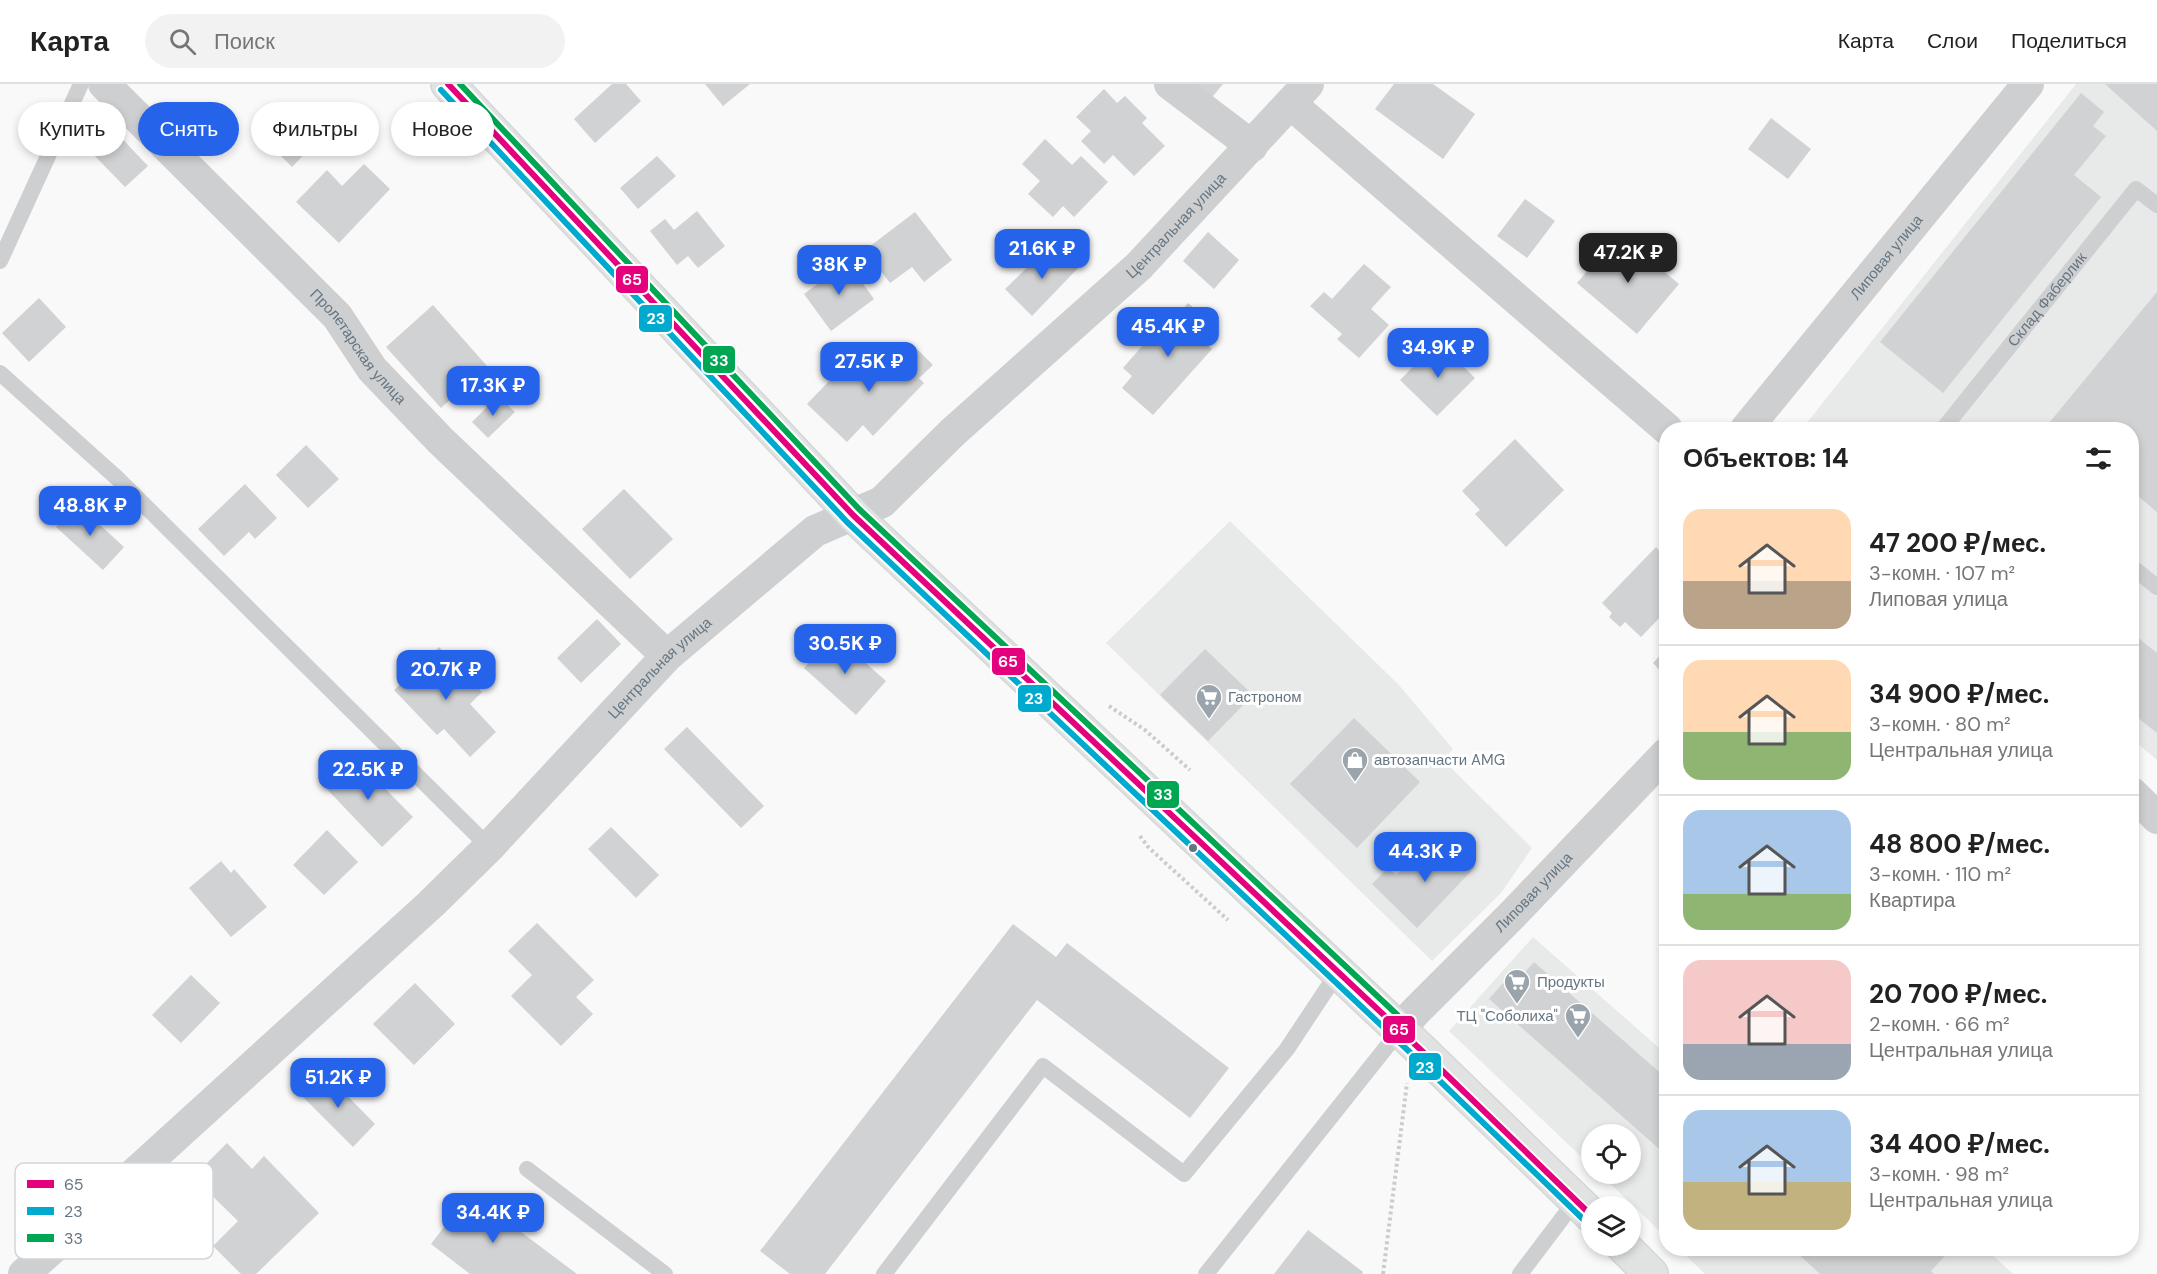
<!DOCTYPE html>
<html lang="ru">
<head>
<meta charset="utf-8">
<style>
	body { margin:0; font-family:"DM Sans",sans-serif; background:#f2f2f2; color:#222; height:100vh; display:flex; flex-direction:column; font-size:22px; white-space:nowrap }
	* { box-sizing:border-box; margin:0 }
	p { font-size:20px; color:#767676 }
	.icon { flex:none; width:33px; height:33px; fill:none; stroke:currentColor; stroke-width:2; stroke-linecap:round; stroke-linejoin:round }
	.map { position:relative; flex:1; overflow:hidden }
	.sheet { position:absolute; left:1659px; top:338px; width:480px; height:834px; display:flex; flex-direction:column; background:#fff; border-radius:24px; box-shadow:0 3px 9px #0003 }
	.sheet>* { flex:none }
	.top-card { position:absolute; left:18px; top:18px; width:570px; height:54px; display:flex; gap:12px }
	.controls { position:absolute; left:1581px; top:1040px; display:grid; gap:12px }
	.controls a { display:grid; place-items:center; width:60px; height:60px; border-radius:50%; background:#fff; box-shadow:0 3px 9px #0003; font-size:30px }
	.price { position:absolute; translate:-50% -51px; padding:0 14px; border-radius:12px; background:#2563eb; color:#fff; font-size:20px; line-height:39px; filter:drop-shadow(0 2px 3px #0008) }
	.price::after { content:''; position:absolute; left:50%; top:36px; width:18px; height:14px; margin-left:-9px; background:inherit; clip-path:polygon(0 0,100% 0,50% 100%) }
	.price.active { background:#222; color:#fff }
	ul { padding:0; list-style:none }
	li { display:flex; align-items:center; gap:18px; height:150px; padding:0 24px }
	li+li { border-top:2px solid #e0e0e0 }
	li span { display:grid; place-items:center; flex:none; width:168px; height:120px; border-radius:18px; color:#555 }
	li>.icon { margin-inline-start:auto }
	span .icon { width:72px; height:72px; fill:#fffc; stroke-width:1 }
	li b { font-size:26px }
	h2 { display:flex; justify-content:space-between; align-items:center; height:72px; padding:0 24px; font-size:26px }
	.tag { padding:0 21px; border-radius:27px; background:#fff; box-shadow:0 3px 9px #0003; font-size:21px; line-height:54px }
	.tag.active { background:#2563eb; color:#fff }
	header { display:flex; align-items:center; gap:36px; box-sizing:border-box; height:84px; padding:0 30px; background:#fff; border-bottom:2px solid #e0e0e0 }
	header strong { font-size:28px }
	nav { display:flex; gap:33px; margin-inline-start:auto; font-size:21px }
	.search { width:420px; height:54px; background:#f2f2f2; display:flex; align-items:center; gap:15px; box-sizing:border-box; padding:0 21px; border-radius:33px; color:#767676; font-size:22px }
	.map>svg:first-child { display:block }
	.built { fill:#e8e9e9 }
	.building { fill:#d0d2d3 }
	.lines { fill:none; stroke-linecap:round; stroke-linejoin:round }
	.secondary-casing { stroke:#d5d6d7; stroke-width:36 }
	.path { stroke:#cbcccd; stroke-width:4; stroke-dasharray:3 3; stroke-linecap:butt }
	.service { stroke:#cecfd0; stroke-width:16 }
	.minor { stroke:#cecfd0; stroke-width:32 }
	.secondary { stroke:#e1e2e2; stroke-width:33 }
	.bus-1-casing { stroke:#fff; stroke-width:10 }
	.bus-2-casing { stroke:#fff; stroke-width:10 }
	.bus-3-casing { stroke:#fff; stroke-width:10 }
	.bus-1 { stroke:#e5007d; stroke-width:6 }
	.bus-2 { stroke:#00a9ce; stroke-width:6 }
	.bus-3 { stroke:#00a651; stroke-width:6 }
	.bus-dot { fill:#657683; stroke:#fff; stroke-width:2 }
	.labels { text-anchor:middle; stroke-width:6; stroke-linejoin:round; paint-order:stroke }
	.street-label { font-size:15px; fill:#657683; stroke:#fff }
	.poi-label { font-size:15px; fill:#657683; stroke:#fff; text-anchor:start }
	.key { fill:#fff; stroke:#d1d6da; stroke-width:1.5 }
	.key-label { font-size:16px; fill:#657683 }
	.line-badge { stroke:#fff; stroke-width:2 }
	.badge-label { font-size:16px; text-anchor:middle; font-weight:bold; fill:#fff }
</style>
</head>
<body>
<header>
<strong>Карта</strong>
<div class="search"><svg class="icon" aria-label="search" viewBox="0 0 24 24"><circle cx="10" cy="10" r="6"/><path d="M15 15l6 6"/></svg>Поиск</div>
<nav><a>Карта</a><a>Слои</a><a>Поделиться</a></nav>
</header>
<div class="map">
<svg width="2157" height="1190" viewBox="0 0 2157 1190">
	<rect width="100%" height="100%" fill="#f9f9f9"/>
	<g class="built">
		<polygon points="2076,0 2157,0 2157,676 2132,655 2132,345 1802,345"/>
		<polygon points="1230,437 1399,601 1453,665 1443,676 1532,764 1501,809 1432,877 1106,559"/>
		<polygon points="1533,853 1666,970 1666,1153 1599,1089 1630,1089 1630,1050 1592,1050 1591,1082 1449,947"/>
		<polygon points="1678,1164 1985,1164 2013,1190 1705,1190"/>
	</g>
	<g class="building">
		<polygon points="612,0 626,0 641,17 595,59 574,35"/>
		<polygon points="705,0 750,0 723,22"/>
		<polygon points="1189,0 1223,0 1209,17"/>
		<polygon points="1394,0 1433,0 1475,30 1443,75 1375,25"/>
		<polygon points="2105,0 2157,0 2157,47"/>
		<polygon points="1104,5 1117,19 1125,12 1147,34 1142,39 1165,62 1134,92 1113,71 1104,80 1081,57 1091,47 1076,33"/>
		<polygon points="2081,9 2104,28 2093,42 2106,52 2074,91 2101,113 1943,309 1880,258"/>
		<polygon points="290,32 316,58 292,83 266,57"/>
		<polygon points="1771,34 1811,65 1788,95 1748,65"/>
		<polygon points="113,45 148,82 125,103 90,67"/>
		<polygon points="1045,55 1072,81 1081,72 1108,98 1074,133 1063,122 1053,133 1028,110 1040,97 1022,80"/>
		<polygon points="657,72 676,92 638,125 620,104"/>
		<polygon points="364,80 390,105 339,159 296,118 327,86 342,102"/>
		<polygon points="1525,115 1555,137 1527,174 1497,152"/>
		<polygon points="697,127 725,162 698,184 688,172 677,181 650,147 665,135 674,146"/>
		<polygon points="915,128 952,176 924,198 912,183 890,199 865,166"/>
		<polygon points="1208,148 1239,176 1214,205 1183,177"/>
		<polygon points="1619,150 1679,200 1637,250 1577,199"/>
		<polygon points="1061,162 1081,181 1032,232 1005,205 1038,173 1044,179"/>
		<polygon points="847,178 874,215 831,247 804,210"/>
		<polygon points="1364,180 1391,203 1371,225 1389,241 1359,274 1337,255 1342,250 1310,222 1324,208 1332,215"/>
		<polygon points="2157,208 2157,428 2132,407 2132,345 2056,345 2049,339"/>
		<polygon points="39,214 66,243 29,278 2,249"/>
		<polygon points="1188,219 1217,243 1204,258 1212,265 1153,331 1122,304 1132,292 1123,284 1171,229 1176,233"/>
		<polygon points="433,221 487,282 441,324 386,263"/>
		<polygon points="1438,257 1475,294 1437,332 1400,296"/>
		<polygon points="912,260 933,281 919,294 924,299 873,352 863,341 847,358 807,320 858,267 876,284 870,290 877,296"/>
		<polygon points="498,312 515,328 488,354 472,338"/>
		<polygon points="1515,355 1564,406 1506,463 1475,430 1480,426 1462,407"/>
		<polygon points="306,361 339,395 308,424 276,391"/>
		<polygon points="245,400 277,434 255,455 249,448 224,472 198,445"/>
		<polygon points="624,405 673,455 630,495 582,445"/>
		<polygon points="77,420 124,463 103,486 56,443"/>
		<polygon points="1656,463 1666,474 1666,527 1641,553 1625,538 1620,543 1609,533 1612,529 1602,519"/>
		<polygon points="597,535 621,560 581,599 557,574"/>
		<polygon points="2132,549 2157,569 2157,649 2132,629"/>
		<polygon points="834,551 886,597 856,631 804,584"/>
		<polygon points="439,563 482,608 470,620 496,648 470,673 444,645 437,651 394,606"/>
		<polygon points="1205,565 1253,611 1208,657 1160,611"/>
		<polygon points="1666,565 1666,593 1653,579"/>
		<polygon points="1354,634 1420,698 1357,764 1290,700"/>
		<polygon points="687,643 764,722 741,744 664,665"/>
		<polygon points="353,672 413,733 382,763 323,701"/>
		<polygon points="611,743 659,791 636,814 588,765"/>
		<polygon points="327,746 358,778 324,811 293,781"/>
		<polygon points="1446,756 1475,783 1417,844 1372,800 1388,784 1396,791 1417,771 1424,778"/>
		<polygon points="221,777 231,789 234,785 267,823 231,853 189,804"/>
		<polygon points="537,839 594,896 576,913 593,930 561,962 511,912 532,891 508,867"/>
		<polygon points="1013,840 1056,873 1067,859 1229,984 1190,1034 1037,916 825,1190 790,1190 760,1167"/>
		<polygon points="1534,878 1666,994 1666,1071 1489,915 1503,899 1510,905"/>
		<polygon points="191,891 220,919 181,959 152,931"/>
		<polygon points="415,899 455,940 414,981 373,940"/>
		<polygon points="324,988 375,1040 353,1063 301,1011"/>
		<polygon points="227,1059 252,1085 264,1072 319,1129 256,1190 241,1190 213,1162 238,1137 193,1093"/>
		<polygon points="470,1109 525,1151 577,1190 470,1190 431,1160"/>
		<polygon points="1308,1146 1363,1188 1362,1190 1274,1190"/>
		<polygon points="1792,1164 1952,1164 1931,1187 1934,1190 1820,1190"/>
	</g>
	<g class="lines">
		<g class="secondary-casing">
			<g id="secondary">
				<polyline points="448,0 853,431 1422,967 1592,1132"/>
				<polyline points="1622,1161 1651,1190"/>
			</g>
		</g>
		<g class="path">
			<polyline points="1109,622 1145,646 1190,686"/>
			<polyline points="1140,752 1149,764 1228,836"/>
			<polyline points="1383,1190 1407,999"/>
		</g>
		<g class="service">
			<polyline points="0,177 81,0"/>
			<polyline points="0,289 117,394 489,763"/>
			<path id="s1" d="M1943,345L2136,105L2157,121"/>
			<polyline points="2132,483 2157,503"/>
			<polyline points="527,1085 665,1190"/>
			<polyline points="884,1190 1043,982 1184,1090 1287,965 1338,888"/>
			<polyline points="1206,1190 1400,946"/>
			<polyline points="1520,1190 1576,1116"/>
		</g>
		<g class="minor">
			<path id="s2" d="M104,0L337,232L372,285L441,357L667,572"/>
			<polyline points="1170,0 1252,62"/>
			<polyline points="1291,20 1667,345"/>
			<path id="s3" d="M1746,345L2028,0"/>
			<polyline points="2132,709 2157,734"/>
			<path id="s4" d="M1400,946L1415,928L1515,828L1666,670"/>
			<path id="s5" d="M24,1190L431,820L489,763L667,572L815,447L882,418L953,348L1139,182L1308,0"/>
		</g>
		<use href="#secondary" class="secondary"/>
		<g class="bus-1-casing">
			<polyline id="bus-1" points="448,0 853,431 1422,967 1592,1132"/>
		</g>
		<g class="bus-2-casing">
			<polyline id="bus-2" points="441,6 847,438 1416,974 1586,1138"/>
		</g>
		<g class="bus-3-casing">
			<polyline id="bus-3" points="460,0 859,425 1406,939"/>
		</g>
		<use href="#bus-1" class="bus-1"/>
		<use href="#bus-2" class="bus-2"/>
		<use href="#bus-3" class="bus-3"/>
	</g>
	<defs>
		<g id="supermarket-pin" transform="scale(1.35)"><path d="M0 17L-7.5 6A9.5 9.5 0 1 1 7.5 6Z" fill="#99a4ac" stroke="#fff"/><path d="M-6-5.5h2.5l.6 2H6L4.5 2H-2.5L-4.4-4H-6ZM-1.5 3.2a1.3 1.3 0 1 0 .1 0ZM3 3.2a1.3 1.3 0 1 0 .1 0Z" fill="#fff"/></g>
		<g id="shop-pin" transform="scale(1.35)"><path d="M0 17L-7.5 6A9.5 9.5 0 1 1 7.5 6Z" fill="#99a4ac" stroke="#fff"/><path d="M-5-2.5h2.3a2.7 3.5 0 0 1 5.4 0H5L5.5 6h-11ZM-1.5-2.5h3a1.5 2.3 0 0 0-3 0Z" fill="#fff"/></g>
	</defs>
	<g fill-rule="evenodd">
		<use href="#supermarket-pin" x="1209" y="613"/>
		<use href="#shop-pin" x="1355" y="676"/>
		<use href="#supermarket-pin" x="1517" y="898"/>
		<use href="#supermarket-pin" x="1578" y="932"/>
	</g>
	<circle class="bus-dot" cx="1193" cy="764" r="5"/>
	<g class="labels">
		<g class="street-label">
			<text dy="5" stroke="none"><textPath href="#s5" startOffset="1563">Центральная улица</textPath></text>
			<text dy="5" stroke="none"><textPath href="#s3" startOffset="222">Липовая улица</textPath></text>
			<text dy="5" stroke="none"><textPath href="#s1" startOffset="166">Склад Фаберлик</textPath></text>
			<text dy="5" stroke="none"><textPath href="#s2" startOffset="366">Пролетарская улица</textPath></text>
			<text dy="5" stroke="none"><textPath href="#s5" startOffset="879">Центральная улица</textPath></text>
			<text dy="5" stroke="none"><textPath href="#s4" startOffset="192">Липовая улица</textPath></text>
		</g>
		<g class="poi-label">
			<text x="1228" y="618">Гастроном</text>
			<text x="1374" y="681">автозапчасти AMG</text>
			<text x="1537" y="903">Продукты</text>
			<text x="1558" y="937" text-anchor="end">ТЦ "Соболиха"</text>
		</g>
	</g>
	<rect x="15" y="1079" width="198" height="96" rx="9" class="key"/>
	<rect x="27" y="1096" width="27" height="8" fill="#e5007d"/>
	<rect x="27" y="1123" width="27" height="8" fill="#00a9ce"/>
	<rect x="27" y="1150" width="27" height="8" fill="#00a651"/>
	<g class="key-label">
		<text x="64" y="1106">65</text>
		<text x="64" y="1133">23</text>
		<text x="64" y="1160">33</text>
	</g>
	<g class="line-badge">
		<rect x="615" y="181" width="34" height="29" rx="6" fill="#e5007d"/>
		<rect x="638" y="220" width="35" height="29" rx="6" fill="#00a9ce"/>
		<rect x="702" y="261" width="34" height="29" rx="6" fill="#00a651"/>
		<rect x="991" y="563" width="35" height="29" rx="6" fill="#e5007d"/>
		<rect x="1017" y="600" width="35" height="29" rx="6" fill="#00a9ce"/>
		<rect x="1146" y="696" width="34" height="29" rx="6" fill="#00a651"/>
		<rect x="1382" y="931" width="34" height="29" rx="6" fill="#e5007d"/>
		<rect x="1408" y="968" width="34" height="29" rx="6" fill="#00a9ce"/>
	</g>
	<g class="badge-label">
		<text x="632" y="201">65</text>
		<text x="656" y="240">23</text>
		<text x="719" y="282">33</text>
		<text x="1008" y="583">65</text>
		<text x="1034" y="620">23</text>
		<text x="1163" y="716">33</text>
		<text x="1399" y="951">65</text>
		<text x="1425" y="989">23</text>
	</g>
</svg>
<div class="controls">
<a><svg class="icon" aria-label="locate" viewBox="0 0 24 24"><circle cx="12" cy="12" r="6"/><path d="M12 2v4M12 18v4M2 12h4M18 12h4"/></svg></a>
<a><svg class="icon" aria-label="layers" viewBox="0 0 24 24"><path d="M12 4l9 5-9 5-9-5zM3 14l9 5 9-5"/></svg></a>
</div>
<b class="price" style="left:1042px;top:196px">21.6K ₽</b>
<b class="price active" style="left:1628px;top:200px">47.2K ₽</b>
<b class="price" style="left:839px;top:212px">38K ₽</b>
<b class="price" style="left:1168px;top:274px">45.4K ₽</b>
<b class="price" style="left:1438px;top:295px">34.9K ₽</b>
<b class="price" style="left:869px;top:309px">27.5K ₽</b>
<b class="price" style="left:493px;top:333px">17.3K ₽</b>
<b class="price" style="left:90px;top:453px">48.8K ₽</b>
<b class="price" style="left:845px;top:591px">30.5K ₽</b>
<b class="price" style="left:446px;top:617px">20.7K ₽</b>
<b class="price" style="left:368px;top:717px">22.5K ₽</b>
<b class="price" style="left:1425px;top:799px">44.3K ₽</b>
<b class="price" style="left:338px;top:1025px">51.2K ₽</b>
<b class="price" style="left:493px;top:1160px">34.4K ₽</b>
<div class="top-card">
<a class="tag">Купить</a>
<a class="tag active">Снять</a>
<a class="tag">Фильтры</a>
<a class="tag">Новое</a>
</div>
<section class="sheet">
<h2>Объектов: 14<svg class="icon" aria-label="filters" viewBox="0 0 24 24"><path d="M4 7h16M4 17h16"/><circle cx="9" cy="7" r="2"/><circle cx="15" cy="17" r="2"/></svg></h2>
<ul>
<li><span style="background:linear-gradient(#ffd9b3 60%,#b9a48a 0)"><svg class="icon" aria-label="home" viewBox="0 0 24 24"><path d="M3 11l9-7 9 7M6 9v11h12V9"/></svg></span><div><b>47 200 ₽/мес.</b><p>3-комн. · 107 m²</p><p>Липовая улица</p></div></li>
<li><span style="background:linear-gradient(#ffd9b3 60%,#8fb573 0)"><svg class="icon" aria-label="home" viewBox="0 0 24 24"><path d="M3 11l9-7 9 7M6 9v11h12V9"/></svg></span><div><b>34 900 ₽/мес.</b><p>3-комн. · 80 m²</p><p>Центральная улица</p></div></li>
<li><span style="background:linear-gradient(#a9c7e8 70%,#8fb573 0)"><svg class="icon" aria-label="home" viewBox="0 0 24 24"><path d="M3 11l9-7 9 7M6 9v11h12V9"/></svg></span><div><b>48 800 ₽/мес.</b><p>3-комн. · 110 m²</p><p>Квартира</p></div></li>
<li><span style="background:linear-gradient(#f6c9c9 70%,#9aa5b1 0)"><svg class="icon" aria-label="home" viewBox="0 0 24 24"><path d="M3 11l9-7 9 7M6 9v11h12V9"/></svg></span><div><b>20 700 ₽/мес.</b><p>2-комн. · 66 m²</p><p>Центральная улица</p></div></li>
<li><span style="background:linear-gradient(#a9c7e8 60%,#c2b280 0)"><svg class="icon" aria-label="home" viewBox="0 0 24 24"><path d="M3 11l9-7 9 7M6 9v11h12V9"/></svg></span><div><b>34 400 ₽/мес.</b><p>3-комн. · 98 m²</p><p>Центральная улица</p></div></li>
</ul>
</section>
</div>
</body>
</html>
